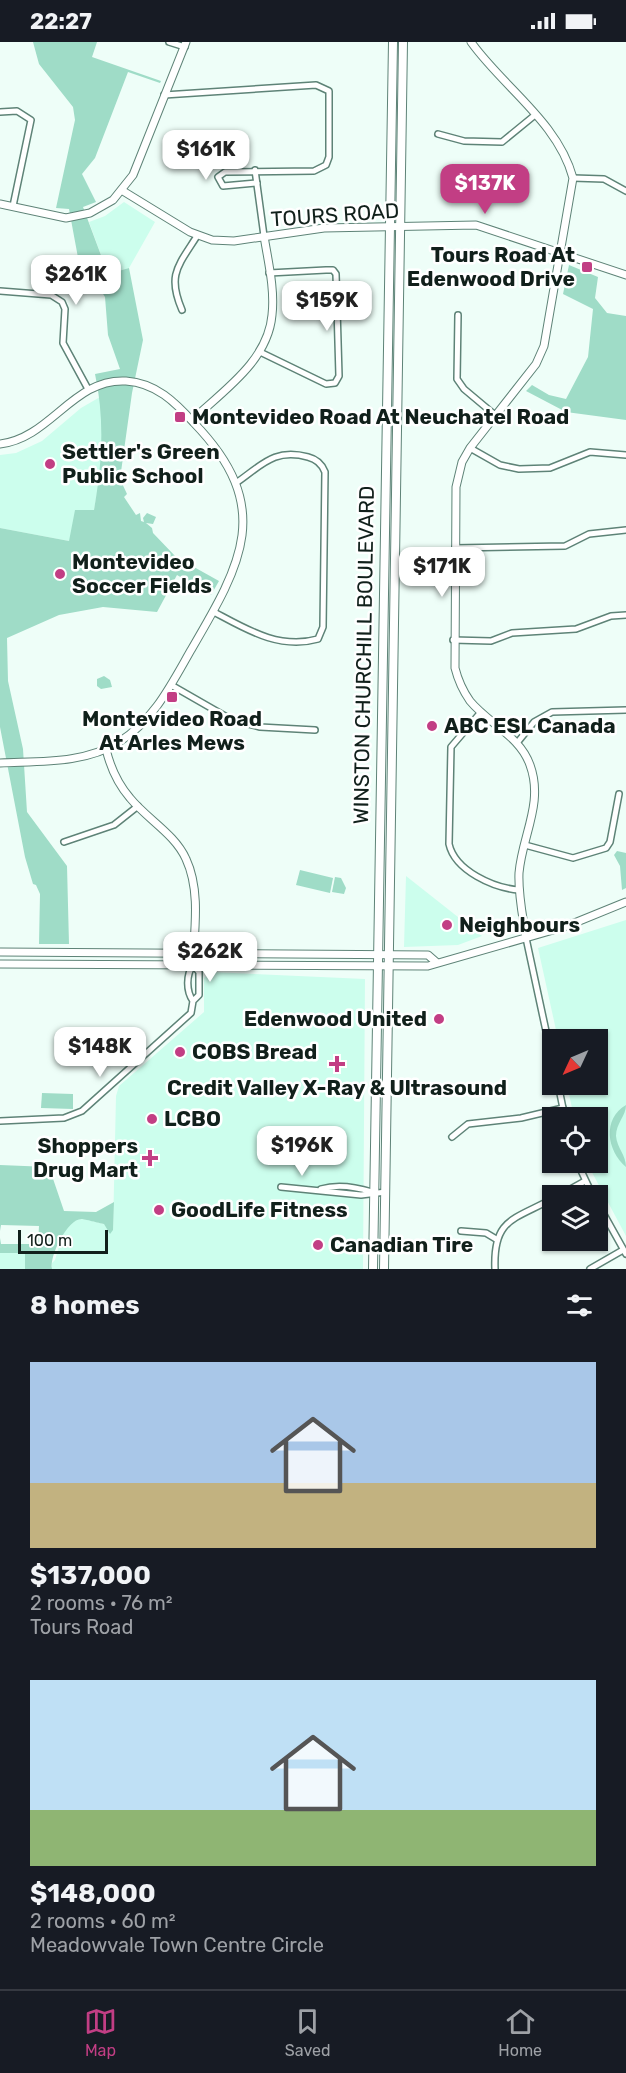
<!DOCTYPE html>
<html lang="en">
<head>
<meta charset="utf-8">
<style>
	body { margin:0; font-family:Rubik,sans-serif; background:#242831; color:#f1f3f6; height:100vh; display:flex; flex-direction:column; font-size:22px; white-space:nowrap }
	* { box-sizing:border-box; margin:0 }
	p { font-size:20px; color:#9ea1a6 }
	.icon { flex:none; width:33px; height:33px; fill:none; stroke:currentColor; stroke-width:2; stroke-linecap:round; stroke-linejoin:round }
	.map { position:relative; height:1227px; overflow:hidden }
	.panel { display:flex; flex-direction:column; background:#171b24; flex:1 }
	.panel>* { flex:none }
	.needle { width:39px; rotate:226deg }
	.buttons { position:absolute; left:542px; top:987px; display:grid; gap:12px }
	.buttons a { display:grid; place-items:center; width:66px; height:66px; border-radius:0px; background:#171b24; box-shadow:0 2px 4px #0004; font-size:30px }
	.scale { position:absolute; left:18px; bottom:15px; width:90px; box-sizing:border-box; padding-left:6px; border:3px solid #11201b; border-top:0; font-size:16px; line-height:21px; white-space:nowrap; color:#11201b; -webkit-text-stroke:4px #fff; paint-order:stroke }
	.price { position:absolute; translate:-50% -51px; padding:0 14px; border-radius:12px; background:#fff; color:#222; font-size:20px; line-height:39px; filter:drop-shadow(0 2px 3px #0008) }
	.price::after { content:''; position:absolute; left:50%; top:36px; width:18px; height:14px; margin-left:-9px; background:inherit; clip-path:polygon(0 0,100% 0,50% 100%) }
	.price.active { background:#c23e84; color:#fff }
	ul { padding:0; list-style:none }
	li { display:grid; align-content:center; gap:12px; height:318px; padding:0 30px }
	li span { display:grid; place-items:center; height:186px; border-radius:0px; color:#555 }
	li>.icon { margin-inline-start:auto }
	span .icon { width:108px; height:108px; fill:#fffc; stroke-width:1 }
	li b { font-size:26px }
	h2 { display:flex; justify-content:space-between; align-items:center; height:72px; padding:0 30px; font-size:26px }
	.status { display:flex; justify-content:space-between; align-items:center; height:42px; padding:0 30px; background:#171b24; direction:ltr }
	.status svg { height:16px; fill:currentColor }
	.tabs { display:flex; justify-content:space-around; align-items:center; height:84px; border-top:2px solid #363941; background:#171b24; font-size:16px; color:#9ea1a6 }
	.tabs a { display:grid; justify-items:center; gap:3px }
	.tabs .active { color:#c23e84 }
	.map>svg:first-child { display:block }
	.built { fill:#ccfeed }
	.green { fill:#9fdcc7 }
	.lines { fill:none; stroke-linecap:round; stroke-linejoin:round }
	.minor-casing { stroke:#5e8377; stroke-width:8 }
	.tertiary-casing { stroke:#5e8377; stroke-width:9 }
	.secondary-casing { stroke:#5e8377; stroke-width:10 }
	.minor { stroke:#fff; stroke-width:5 }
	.tertiary { stroke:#fff; stroke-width:7 }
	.secondary { stroke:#fff; stroke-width:8 }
	.poi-dot { fill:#c23e84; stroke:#fff; stroke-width:2 }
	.labels { text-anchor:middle; stroke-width:5; stroke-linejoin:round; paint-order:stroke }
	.street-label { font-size:21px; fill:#11201b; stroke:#fff }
	.poi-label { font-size:21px; font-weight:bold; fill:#11201b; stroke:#fff; text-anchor:start }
</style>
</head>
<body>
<div class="status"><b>22:27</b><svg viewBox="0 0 49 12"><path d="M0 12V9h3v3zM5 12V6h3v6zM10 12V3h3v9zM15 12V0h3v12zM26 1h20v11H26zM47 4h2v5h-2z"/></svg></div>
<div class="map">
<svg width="626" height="1227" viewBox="0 0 626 1227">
	<rect width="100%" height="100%" fill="#eefef8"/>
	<g class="built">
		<polygon points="124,160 155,180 129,226 108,232 89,180 105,174"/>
		<polygon points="100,355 103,376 101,430 94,468 69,499 0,486 0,413 16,411 42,399 81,366"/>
		<polygon points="406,834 482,894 458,903 404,905"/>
		<polygon points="626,878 626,1194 587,1121 597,1120 597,1076 574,1075 567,1043 597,1042 597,998 558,997 538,906"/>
		<polygon points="210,930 365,937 363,1227 52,1227 52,1221 55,1218 63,1191 73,1179 80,1176 104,1182 113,1188 116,1054 119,1044 204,970 204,936"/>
		<rect x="0" y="1211" width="25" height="16"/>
	</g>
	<g class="green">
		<path d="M33,0H97L92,15L161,39L160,41L128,30L95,116L82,132L96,160L83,165L108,232L129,226L143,298L132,351L120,437L127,452L124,455L136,473L140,471L141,479L144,480L143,476L147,471L156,475L153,482L146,481L152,486L153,491L176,515L219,539L211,553L177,533L157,570L103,565L59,573L7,596L8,639L23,707L27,770L67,824L69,902H39L40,852L36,843L33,842L25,815L0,685V486L69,499L75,468H94C102,422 105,378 95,332L120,327L108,293L105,255L91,233L79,221L69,167L56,166L75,78L73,65L39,22Z"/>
		<polygon points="569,223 598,235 595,256 607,271 626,274 626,378 566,370 526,349 532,343 549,353 566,357 588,315 593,267 563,252"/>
		<polygon points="104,634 110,638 112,645 101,647 97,644 97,637"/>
		<polygon points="617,809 626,811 626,846 622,848 620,824 614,813"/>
		<polygon points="300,828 333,836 330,851 296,843"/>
		<polygon points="335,835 341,836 346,846 344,852 332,850"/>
		<polygon points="42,1051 73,1052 73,1067 41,1066"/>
		<path d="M626,1063C626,1074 616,1081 616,1094C617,1106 626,1113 626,1125C607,1109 602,1077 626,1063Z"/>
		<path d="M0,1123L49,1125L64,1169L96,1170L114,1160L113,1188L110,1192L104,1182C99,1181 84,1177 82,1177C68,1176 49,1214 52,1227H25V1211H0V1196L1,1202H38L39,1184L1,1183L0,1189Z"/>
	</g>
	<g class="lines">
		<g class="minor-casing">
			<g id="minor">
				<polyline points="169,0 185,5"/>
				<polyline points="164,53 316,43 329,49 329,115 326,123 314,129 225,130 218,135 223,144 257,141"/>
				<polyline points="0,70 17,69 31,78 13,164"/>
				<polyline points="438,92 464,99 502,100 535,73"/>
				<polyline points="255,128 264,194"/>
				<polyline points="573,136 604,137 626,149"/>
				<polyline points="0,249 51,253 62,260 65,267 63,301 88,347"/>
				<path d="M182,268C167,233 178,224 197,194"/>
				<polyline points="458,273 457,337 464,347 495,373"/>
				<polyline points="260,310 326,342 335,341 339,334 336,232 333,228 326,228 269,231"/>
				<polyline points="470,406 500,423 519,427 550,426 590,410 626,413"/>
				<polyline points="455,506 565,504 589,492 626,488"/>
				<path d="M214,570C246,587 279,608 318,597L323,585L325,430C322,422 316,417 308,415C274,406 262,423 236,441"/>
				<polyline points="453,598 491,599 512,591 576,587 611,574 626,573"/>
				<polyline points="171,643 232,678 260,685 315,688"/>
				<path d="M481,670L451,705L449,802C455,829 494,846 519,848"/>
				<polyline points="517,701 534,680 552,670 626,668"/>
				<polyline points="64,800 114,783 138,764"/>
				<polyline points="525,803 573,816 606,806 610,800 619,752"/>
				<polyline points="526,896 552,1017"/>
				<polyline points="558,1042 565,1076"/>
				<path d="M0,1079L64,1076L82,1069L191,971L193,959C186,949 186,933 193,923L199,930V953L193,959"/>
				<polyline points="452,1095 468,1082 521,1076 563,1066"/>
				<polyline points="577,1120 593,1154"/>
				<polyline points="281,1145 361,1153 386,1150"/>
				<path d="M321,1147C337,1142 356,1145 372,1150"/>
				<polyline points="558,1154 585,1139"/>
				<polyline points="597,1160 626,1212"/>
				<polyline points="461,1189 486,1191 496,1197"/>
				<path d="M495,1227C493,1177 513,1178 552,1157"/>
				<polyline points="590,1227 623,1208"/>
			</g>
		</g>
		<g class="tertiary-casing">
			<g id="tertiary">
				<path d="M471,0C503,45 558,80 573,136L544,304L536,322L470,406L462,420L456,445L455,626C458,638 463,649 470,659C489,682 520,694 530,723C544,761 522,794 519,831C518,853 523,875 526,896"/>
				<polyline points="123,149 190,190 212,198 234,199 324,186 476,183 626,233"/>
				<polyline points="0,162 66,176 90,171 113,158 133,133 186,0"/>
				<path d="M192,378C223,349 268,319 272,273C275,247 268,219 264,194"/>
				<path d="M0,402C51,396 73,336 126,339C156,341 175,360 194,381C275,465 242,521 191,608C171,643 154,678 119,700C84,722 40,719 0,721"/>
				<path d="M106,707C110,724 118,742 130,756C147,777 175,792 186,817C200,847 195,884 193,917"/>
				<polyline points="0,910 428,913 436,920"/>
				<polyline points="0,922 428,924 567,884 626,860"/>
			</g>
		</g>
		<g class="secondary-casing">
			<g id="secondary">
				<polyline points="373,1227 393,0"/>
				<polyline points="384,1227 403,0"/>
			</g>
		</g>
		<use href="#minor" class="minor"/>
		<use href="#tertiary" class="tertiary"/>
		<use href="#secondary" class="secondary"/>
	</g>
	<g class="poi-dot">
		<rect x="581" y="219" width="12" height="12" rx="3"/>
		<rect x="174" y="369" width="12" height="12" rx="3"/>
		<circle cx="50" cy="422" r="6"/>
		<circle cx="60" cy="532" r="6"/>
		<rect x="166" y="649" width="12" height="12" rx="3"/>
		<circle cx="432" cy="684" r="6"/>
		<circle cx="447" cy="883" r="6"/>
		<circle cx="439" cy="977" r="6"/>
		<circle cx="180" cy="1010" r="6"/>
		<path d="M334 1013h6v6h6v6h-6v6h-6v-6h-6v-6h6z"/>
		<circle cx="152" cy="1077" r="6"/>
		<path d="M147 1107h6v6h6v6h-6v6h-6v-6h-6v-6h6z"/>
		<circle cx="159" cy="1168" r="6"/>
		<circle cx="318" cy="1203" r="6"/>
	</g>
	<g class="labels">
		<g class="street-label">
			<text transform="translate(335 173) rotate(-4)" y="7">TOURS ROAD</text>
			<text transform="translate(364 613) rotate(-89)" y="7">WINSTON CHURCHILL BOULEVARD</text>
		</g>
		<g class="poi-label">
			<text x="575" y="220" text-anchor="end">Tours Road At<tspan x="575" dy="24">Edenwood Drive</tspan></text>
			<text x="192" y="382">Montevideo Road At Neuchatel Road</text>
			<text x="62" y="417">Settler's Green<tspan x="62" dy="24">Public School</tspan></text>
			<text x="72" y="527">Montevideo<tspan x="72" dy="24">Soccer Fields</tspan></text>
			<text x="172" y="684" text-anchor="middle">Montevideo Road<tspan x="172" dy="24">At Arles Mews</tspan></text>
			<text x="444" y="691">ABC ESL Canada</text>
			<text x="459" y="890">Neighbours</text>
			<text x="427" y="984" text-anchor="end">Edenwood United</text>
			<text x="192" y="1017">COBS Bread</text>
			<text x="337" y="1053" text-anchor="middle">Credit Valley X-Ray &amp; Ultrasound</text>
			<text x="164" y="1084">LCBO</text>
			<text x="138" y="1111" text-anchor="end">Shoppers<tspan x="138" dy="24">Drug Mart</tspan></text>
			<text x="171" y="1175">GoodLife Fitness</text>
			<text x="330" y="1210">Canadian Tire</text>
		</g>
	</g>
</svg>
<div class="buttons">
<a><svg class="needle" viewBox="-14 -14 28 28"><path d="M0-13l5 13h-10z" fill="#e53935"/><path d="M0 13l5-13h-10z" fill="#9ea1a6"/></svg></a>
<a><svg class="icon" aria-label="locate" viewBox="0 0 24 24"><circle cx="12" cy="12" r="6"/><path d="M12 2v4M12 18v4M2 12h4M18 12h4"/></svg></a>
<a><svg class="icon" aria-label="layers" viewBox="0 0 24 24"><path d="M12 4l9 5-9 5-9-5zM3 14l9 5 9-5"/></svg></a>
</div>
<div class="scale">100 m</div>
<b class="price" style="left:206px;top:139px">$161K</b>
<b class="price active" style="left:485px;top:173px">$137K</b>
<b class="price" style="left:76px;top:264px">$261K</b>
<b class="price" style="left:327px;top:290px">$159K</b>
<b class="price" style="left:442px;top:556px">$171K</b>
<b class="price" style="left:210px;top:941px">$262K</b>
<b class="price" style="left:100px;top:1036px">$148K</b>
<b class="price" style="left:302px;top:1135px">$196K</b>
</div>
<section class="panel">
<h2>8 homes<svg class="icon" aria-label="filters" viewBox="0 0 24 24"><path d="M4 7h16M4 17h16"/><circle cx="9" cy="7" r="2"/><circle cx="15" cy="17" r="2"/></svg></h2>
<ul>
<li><span style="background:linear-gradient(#a9c7e8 65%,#c2b280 0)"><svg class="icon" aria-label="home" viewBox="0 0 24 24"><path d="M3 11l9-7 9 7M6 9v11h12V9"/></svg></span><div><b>$137,000</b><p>2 rooms · 76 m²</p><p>Tours Road</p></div></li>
<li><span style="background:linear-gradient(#bfe0f5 70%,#8fb573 0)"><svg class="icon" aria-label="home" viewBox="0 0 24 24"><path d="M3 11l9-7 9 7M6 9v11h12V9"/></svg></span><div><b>$148,000</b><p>2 rooms · 60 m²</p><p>Meadowvale Town Centre Circle</p></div></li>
</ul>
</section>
<nav class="tabs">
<a class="active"><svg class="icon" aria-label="map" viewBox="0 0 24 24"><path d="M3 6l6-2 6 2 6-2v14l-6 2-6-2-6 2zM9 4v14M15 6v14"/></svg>Map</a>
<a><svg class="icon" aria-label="saved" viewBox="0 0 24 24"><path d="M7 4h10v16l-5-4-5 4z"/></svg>Saved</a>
<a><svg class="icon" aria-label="home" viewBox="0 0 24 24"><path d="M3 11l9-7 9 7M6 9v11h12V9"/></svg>Home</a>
</nav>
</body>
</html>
